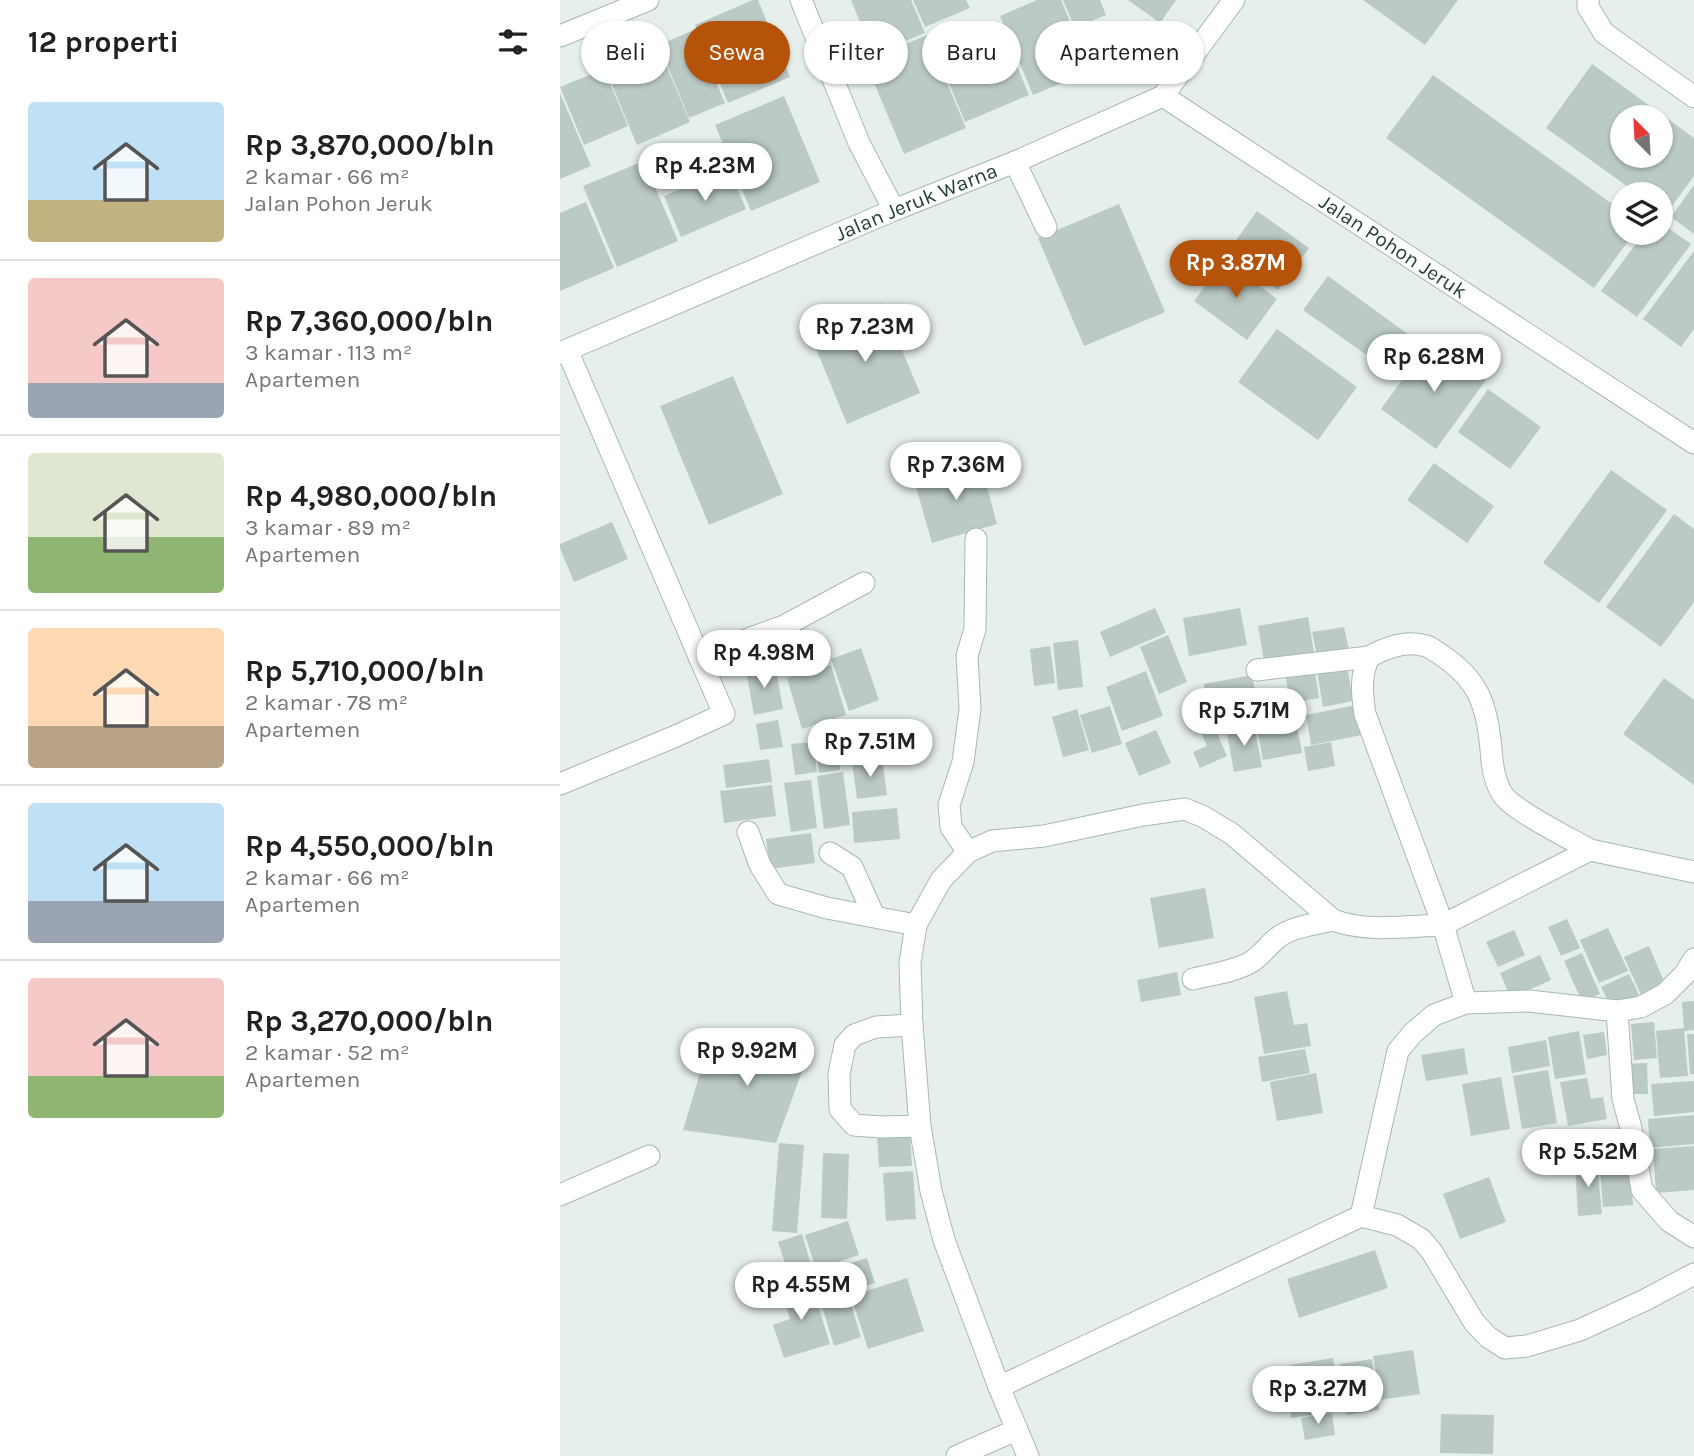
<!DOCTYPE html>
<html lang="id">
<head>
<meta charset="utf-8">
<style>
	body { margin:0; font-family:Karla,sans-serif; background:#f6f6f6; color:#202124; height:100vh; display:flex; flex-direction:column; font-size:26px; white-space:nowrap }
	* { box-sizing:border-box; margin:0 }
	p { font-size:23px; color:#757577 }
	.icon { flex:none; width:38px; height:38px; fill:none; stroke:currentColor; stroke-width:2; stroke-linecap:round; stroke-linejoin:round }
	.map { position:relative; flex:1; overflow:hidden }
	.sheet { display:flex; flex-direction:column; background:#fff; width:560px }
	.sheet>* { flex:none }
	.banner { position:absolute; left:21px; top:21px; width:665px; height:63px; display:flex; gap:14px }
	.needle { width:46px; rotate:336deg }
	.controls { position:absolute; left:1050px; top:105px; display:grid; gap:14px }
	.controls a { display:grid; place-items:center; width:63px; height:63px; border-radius:50%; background:#fff; box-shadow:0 2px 5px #0004; font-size:35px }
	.price { position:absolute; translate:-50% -60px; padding:0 16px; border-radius:24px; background:#fff; color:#222; font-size:23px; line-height:46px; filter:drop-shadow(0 2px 4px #0008) }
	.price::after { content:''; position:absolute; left:50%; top:42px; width:21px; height:16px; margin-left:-10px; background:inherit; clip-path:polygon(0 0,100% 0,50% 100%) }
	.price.current { background:#b45309; color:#fff }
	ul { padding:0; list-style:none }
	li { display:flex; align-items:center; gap:21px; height:175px; padding:0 28px }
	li+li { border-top:2px solid #e0e0e0 }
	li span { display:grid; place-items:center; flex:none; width:196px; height:140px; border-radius:7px; color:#555 }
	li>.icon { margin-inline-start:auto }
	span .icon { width:84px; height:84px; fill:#fffc; stroke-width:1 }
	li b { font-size:30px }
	h2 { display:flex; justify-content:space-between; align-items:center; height:84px; padding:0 28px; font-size:30px }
	.pill { padding:0 24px; border-radius:32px; background:#fff; box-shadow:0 2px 5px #0004; font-size:24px; line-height:63px }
	.pill.current { background:#b45309; color:#fff }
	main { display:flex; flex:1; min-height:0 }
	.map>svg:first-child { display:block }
	.building { fill:#bbcac4; fill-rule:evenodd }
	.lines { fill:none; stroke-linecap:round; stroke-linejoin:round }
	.street-casing { stroke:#a8b8b2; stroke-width:23 }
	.street { stroke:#fff; stroke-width:21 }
	.labels { text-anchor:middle; stroke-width:7; stroke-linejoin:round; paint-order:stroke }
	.street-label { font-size:21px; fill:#24423a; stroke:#f7fbf9 }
</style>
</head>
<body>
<main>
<section class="sheet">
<h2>12 properti<svg class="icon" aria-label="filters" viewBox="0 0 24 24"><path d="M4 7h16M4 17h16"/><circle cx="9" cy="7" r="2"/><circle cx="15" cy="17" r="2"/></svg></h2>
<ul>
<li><span style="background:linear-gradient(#bfe0f5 70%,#c2b280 0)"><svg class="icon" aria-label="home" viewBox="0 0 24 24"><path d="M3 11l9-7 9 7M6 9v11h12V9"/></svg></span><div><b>Rp 3,870,000/bln</b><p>2 kamar · 66 m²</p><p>Jalan Pohon Jeruk</p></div></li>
<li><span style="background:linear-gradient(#f6c9c9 75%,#9aa5b1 0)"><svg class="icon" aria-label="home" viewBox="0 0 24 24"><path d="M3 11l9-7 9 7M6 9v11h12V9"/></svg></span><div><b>Rp 7,360,000/bln</b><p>3 kamar · 113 m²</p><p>Apartemen</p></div></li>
<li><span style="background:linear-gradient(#dfe7d0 60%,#8fb573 0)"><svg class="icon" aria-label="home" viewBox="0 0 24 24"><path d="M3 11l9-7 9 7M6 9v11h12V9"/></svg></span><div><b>Rp 4,980,000/bln</b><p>3 kamar · 89 m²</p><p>Apartemen</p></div></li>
<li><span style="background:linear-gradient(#ffd9b3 70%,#b9a48a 0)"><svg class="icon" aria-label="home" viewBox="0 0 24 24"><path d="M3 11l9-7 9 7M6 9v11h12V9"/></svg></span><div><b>Rp 5,710,000/bln</b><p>2 kamar · 78 m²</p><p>Apartemen</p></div></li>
<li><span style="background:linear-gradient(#bfe0f5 70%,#9aa5b1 0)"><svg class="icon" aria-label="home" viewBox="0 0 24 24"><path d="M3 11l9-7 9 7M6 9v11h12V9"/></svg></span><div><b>Rp 4,550,000/bln</b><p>2 kamar · 66 m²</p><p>Apartemen</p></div></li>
<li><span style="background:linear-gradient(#f6c9c9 70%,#8fb573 0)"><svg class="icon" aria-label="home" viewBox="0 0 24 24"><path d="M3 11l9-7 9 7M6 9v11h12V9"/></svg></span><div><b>Rp 3,270,000/bln</b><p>2 kamar · 52 m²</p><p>Apartemen</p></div></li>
</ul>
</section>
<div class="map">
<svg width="1134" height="1456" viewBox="0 0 1134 1456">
	<rect width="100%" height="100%" fill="#e6efeb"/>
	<g class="building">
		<polygon points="193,0 198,0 230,77 168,103 135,25"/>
		<polygon points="291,0 351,0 365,33 313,54"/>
		<polygon points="353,0 406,0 410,8 365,27"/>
		<polygon points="477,0 501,0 531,71 473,95 440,16"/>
		<polygon points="503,0 540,0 546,15 515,28"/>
		<polygon points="568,0 616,0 600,23"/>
		<polygon points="803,0 898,0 865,45"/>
		<polygon points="440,26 469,95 405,122 376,52"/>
		<polygon points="134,30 165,103 129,118 99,45"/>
		<polygon points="367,35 406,128 344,154 305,61"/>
		<polygon points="98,46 130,122 77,145 45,68"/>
		<path d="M1032,64L1134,138V176L1106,214L1101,211V194H1078L986,128ZM1062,117H1101V156H1062Z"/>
		<polygon points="44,69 68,126 24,145 0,87"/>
		<polygon points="873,75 1062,211 1062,233 1074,233 1034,288 826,138"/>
		<polygon points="0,93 31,166 0,179"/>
		<polygon points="224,96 260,182 191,211 155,125"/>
		<polygon points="84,161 118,241 57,267 23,186"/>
		<polygon points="169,169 186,209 121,237 104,196"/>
		<polygon points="1134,185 1134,234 1111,217"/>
		<polygon points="26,202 54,268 0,291 0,213"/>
		<polygon points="559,204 605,312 524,346 478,238"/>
		<polygon points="697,211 749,248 718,290 667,253"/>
		<polygon points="1101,223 1131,244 1077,317 1041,291 1084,233 1101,233"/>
		<polygon points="1134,251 1134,329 1121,347 1083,319"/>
		<polygon points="664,260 717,299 687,340 634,301"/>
		<polygon points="768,276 856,340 832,373 743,310"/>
		<polygon points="322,303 360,393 287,424 250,334"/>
		<polygon points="717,329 797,387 758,440 678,382"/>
		<polygon points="871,340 926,380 876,449 821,409"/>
		<polygon points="173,376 223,494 149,525 100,406"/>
		<polygon points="928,389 981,427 950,469 898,432"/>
		<polygon points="420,461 437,524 372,543 354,480"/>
		<polygon points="874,463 934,506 907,543 847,500"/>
		<polygon points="1051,470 1107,510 1039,603 983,563"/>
		<polygon points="1114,514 1134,529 1134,602 1101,647 1046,607"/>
		<polygon points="52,522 68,559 14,582 0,548 0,544"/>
		<polygon points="595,608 606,633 550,657 540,632"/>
		<polygon points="680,608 687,645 629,656 623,618"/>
		<polygon points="748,617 754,652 704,661 698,626"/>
		<polygon points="784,627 789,650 757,656 752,632"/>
		<polygon points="608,635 627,682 599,694 580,647"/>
		<polygon points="259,639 266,662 225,675 218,653"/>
		<polygon points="518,640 523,687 498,690 493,643"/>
		<polygon points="490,646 495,683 474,686 470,649"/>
		<polygon points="301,648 319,700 289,711 271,659"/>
		<polygon points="215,665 223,709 194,715 186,670"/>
		<polygon points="271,665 286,715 242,729 227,678"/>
		<polygon points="787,665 793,701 763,707 757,671"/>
		<polygon points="754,667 759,698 730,703 725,672"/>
		<polygon points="586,671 603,716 562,731 546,687"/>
		<polygon points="692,675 696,695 647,704 644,684"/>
		<polygon points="1104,678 1134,700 1134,785 1063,734"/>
		<polygon points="707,696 710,713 658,723 655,705"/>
		<polygon points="645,705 667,756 640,768 633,752 647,746 632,711"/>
		<polygon points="796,705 802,735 751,745 746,715"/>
		<polygon points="550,706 562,744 532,753 520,715"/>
		<polygon points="517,709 529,750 503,757 492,717"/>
		<polygon points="735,716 742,753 703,760 696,723"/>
		<polygon points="218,720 223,747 200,750 196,724"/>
		<polygon points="312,723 316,755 288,758 284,727"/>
		<polygon points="694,723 702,767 674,772 666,728"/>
		<polygon points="275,726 280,770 259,773 253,729"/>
		<polygon points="596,730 611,763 579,776 565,743"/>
		<polygon points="253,742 257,772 235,775 231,744"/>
		<polygon points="771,742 775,766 748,771 744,747"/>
		<polygon points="322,758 327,795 297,799 292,762"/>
		<polygon points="209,759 212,782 166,788 163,765"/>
		<polygon points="283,772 290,825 264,829 257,776"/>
		<polygon points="251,780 257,828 231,832 224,783"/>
		<polygon points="212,785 216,816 164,823 160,791"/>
		<polygon points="337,808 340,839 294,843 292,812"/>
		<polygon points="251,833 255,863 210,869 206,839"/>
		<polygon points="645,888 654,938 599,948 590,898"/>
		<polygon points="1007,919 1020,948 1001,956 988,927"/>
		<polygon points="1048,928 1068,971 1039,983 1020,940"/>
		<polygon points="954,930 965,955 938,967 926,942"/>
		<polygon points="1089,946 1106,986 1082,997 1064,957"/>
		<polygon points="1022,953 1040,994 1022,1002 1004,961"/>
		<polygon points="980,955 991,980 951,998 940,973"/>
		<polygon points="617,972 621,995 581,1002 577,980"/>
		<polygon points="1069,974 1079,995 1051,1007 1041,987"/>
		<polygon points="727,991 734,1025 747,1023 751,1046 704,1054 694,997"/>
		<polygon points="1134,1001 1134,1030 1124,1031 1128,1076 1100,1078 1096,1031 1124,1028 1122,1002"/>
		<polygon points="1094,1022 1097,1058 1074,1060 1071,1024"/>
		<polygon points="1019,1031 1026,1074 995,1079 988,1037"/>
		<polygon points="1044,1032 1047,1055 1027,1059 1023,1035"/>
		<polygon points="1127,1034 1134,1034 1134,1074 1130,1074"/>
		<polygon points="150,1040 253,1041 216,1143 123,1130"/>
		<polygon points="986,1040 990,1066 952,1073 948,1047"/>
		<polygon points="904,1048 908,1074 866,1081 861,1055"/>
		<polygon points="745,1049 750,1073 702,1082 698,1057"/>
		<polygon points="1087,1063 1088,1094 1065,1094 1065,1064"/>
		<polygon points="988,1070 997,1123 962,1129 953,1076"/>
		<polygon points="756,1073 763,1113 717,1121 710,1082"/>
		<polygon points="941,1077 950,1129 911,1136 902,1084"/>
		<polygon points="1027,1078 1031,1099 1043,1097 1047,1119 1008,1126 1000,1082"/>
		<polygon points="1134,1081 1134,1112 1094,1116 1091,1084"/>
		<polygon points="1134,1115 1134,1144 1090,1148 1088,1119"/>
		<polygon points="1064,1128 1066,1154 1013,1159 1011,1132"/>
		<polygon points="350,1132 352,1166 319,1167 317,1134"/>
		<polygon points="219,1143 244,1145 237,1233 212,1231"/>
		<polygon points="1134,1146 1134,1190 1096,1193 1093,1149"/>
		<polygon points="263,1153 289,1154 287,1219 261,1218"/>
		<polygon points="1069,1157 1073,1205 1043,1207 1039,1159"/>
		<polygon points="1037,1162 1042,1214 1018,1216 1015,1164"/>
		<polygon points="353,1171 356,1219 326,1221 323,1173"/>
		<polygon points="929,1177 946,1222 900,1239 883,1194"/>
		<polygon points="288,1221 299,1255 256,1269 245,1235"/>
		<polygon points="242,1234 251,1265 228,1272 218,1242"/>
		<polygon points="815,1250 828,1288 739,1318 727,1279"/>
		<polygon points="307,1258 315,1283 264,1299 256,1274"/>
		<polygon points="347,1278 364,1331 308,1349 291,1296"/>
		<polygon points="250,1280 270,1344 224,1358 213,1325 230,1319 221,1290"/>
		<polygon points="288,1294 301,1337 274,1346 261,1303"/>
		<polygon points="853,1350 860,1394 820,1400 813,1356"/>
		<polygon points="773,1358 777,1381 734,1388 730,1365"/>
		<polygon points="812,1359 819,1410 787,1415 780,1364"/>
		<polygon points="779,1382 783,1410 731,1418 728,1390"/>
		<polygon points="772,1413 775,1435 745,1440 741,1418"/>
		<polygon points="881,1414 934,1415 933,1454 880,1453"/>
	</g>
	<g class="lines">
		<g class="street-casing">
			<g id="street">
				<polyline points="241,0 299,143 334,210"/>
				<polyline points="1028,0 1028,7 1044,33 1134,97"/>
				<polyline points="0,36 88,0"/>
				<path id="s1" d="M603,96L1134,443"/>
				<polyline points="455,162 486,227"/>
				<path id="s2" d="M0,353L334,210L455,162L603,96L674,0"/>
				<polyline points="139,657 224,626 304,583"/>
				<path d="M809,657C800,675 802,694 805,714L883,925L1030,850L1134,872"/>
				<path d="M697,670L809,657C825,648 847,640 866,646C870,647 875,651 880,654C918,679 927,704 931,749C932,765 934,782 943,795C954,811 1011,839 1030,850"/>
				<polyline points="0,784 116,736 164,714 7,350"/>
				<polyline points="188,832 200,865 218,894 267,908 356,925"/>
				<polyline points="408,852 391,827 389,805 403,762 410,709 407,656 415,629 416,539"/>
				<polyline points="270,853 292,867 314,916"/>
				<path d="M633,979C652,974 674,972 691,962C702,955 710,943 720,936C735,926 756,924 773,920"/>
				<polyline points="1057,1011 1063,1099 1071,1128 1082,1190 1109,1221 1134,1237"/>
				<polyline points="352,1025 316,1027 294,1035 285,1045 279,1074 280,1109 294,1125 321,1127 360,1126"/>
				<polyline points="0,1195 89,1156"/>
				<polyline points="801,1216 837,1225 861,1239 872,1252 914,1322 928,1337 945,1348 967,1346 1020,1330 1085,1300 1134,1274"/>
				<polyline points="439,1387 801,1216 838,1051 853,1033 874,1015 906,1003 969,1001 1057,1011 1081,1007 1105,994 1125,974 1134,959"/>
				<polyline points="397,1456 456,1430"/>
				<path d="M468,1456L439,1387L384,1240L371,1191L360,1126L352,1025L350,963L356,925L381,880L408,852L432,841L484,836L583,815L625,809L644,817L672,834L773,920C808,933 847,926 883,925L906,1003"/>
			</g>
		</g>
		<use href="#street" class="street"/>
	</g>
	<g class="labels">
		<g class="street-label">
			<text dy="7" stroke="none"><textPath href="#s2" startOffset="387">Jalan Jeruk Warna</textPath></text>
			<text dy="7" stroke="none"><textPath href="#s1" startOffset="275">Jalan Pohon Jeruk</textPath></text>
		</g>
	</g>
</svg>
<div class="controls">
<a><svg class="needle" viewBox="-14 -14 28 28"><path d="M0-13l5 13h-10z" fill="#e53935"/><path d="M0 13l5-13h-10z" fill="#757577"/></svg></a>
<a><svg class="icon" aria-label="layers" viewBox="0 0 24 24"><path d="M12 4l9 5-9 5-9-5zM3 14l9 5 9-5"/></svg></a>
</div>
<b class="price" style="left:145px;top:203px">Rp 4.23M</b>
<b class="price current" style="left:676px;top:300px">Rp 3.87M</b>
<b class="price" style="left:305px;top:364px">Rp 7.23M</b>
<b class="price" style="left:874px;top:394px">Rp 6.28M</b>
<b class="price" style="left:396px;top:502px">Rp 7.36M</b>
<b class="price" style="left:204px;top:690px">Rp 4.98M</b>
<b class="price" style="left:684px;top:748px">Rp 5.71M</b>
<b class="price" style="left:310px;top:779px">Rp 7.51M</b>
<b class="price" style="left:187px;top:1088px">Rp 9.92M</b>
<b class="price" style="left:1028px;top:1189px">Rp 5.52M</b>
<b class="price" style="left:241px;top:1322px">Rp 4.55M</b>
<b class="price" style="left:758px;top:1426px">Rp 3.27M</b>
<div class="banner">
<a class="pill">Beli</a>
<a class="pill current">Sewa</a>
<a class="pill">Filter</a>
<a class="pill">Baru</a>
<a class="pill">Apartemen</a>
</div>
</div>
</main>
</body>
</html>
